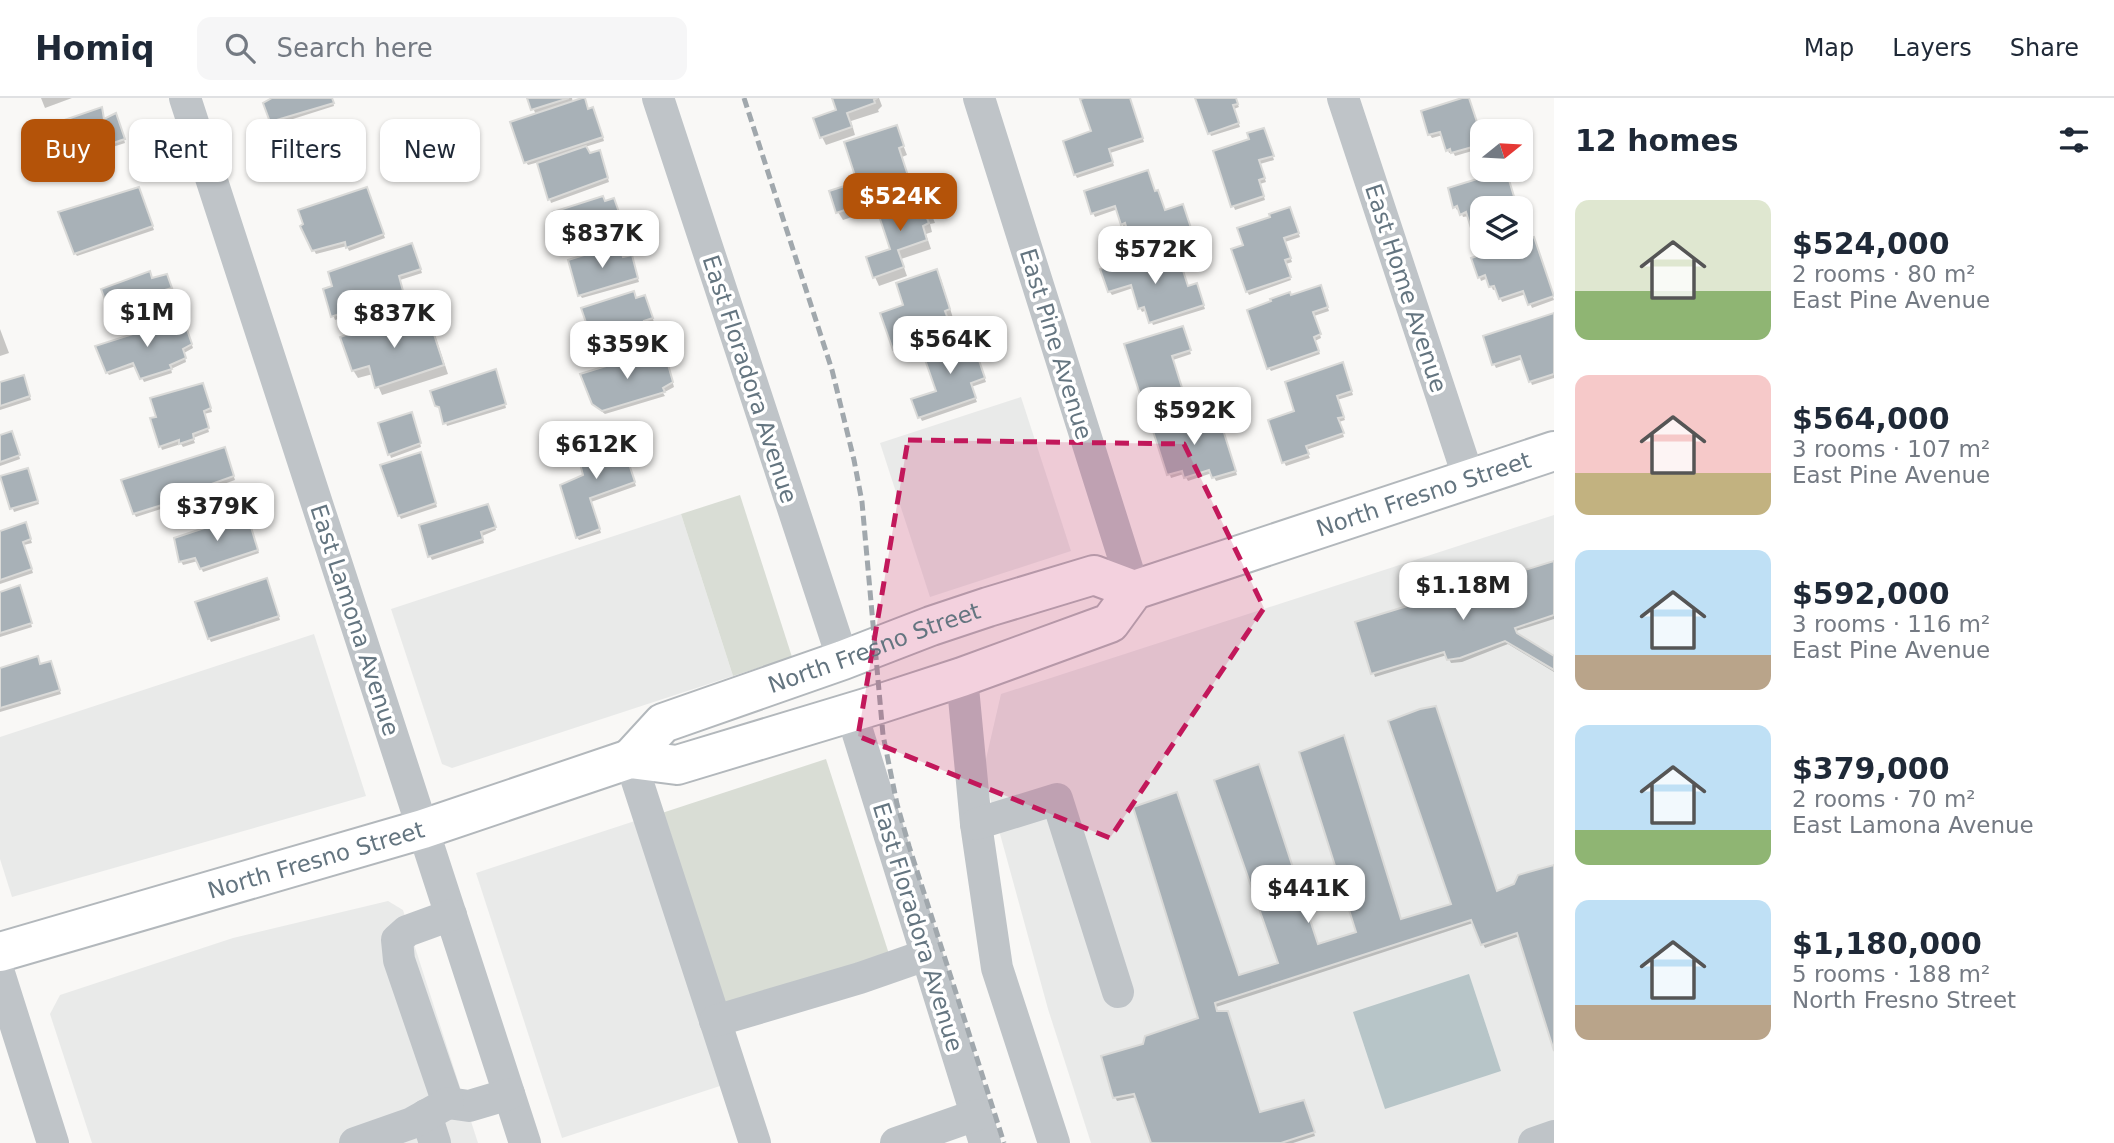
<!DOCTYPE html>
<html lang="en">
<head>
<meta charset="utf-8">
<style>
	body { margin:0; font-family:"DejaVu Sans",sans-serif; background:#f6f6f7; color:#1f2937; height:100vh; display:flex; flex-direction:column; font-size:26px; white-space:nowrap }
	* { box-sizing:border-box; margin:0 }
	p { font-size:23px; color:#747a83 }
	.icon { flex:none; width:38px; height:38px; fill:none; stroke:currentColor; stroke-width:2; stroke-linecap:round; stroke-linejoin:round }
	.map { position:relative; flex:1; overflow:hidden }
	.sheet { display:flex; flex-direction:column; background:#fff; width:560px }
	.sheet>* { flex:none }
	.guide { position:absolute; left:21px; top:21px; width:665px; height:63px; display:flex; gap:14px }
	.needle { width:46px; rotate:72deg }
	.controls { position:absolute; left:1470px; top:21px; display:grid; gap:14px }
	.controls a { display:grid; place-items:center; width:63px; height:63px; border-radius:14px; background:#fff; box-shadow:0 2px 5px #0004; font-size:35px }
	.price { position:absolute; translate:-50% -60px; padding:0 16px; border-radius:14px; background:#fff; color:#222; font-size:23px; line-height:46px; filter:drop-shadow(0 2px 4px #0008) }
	.price::after { content:''; position:absolute; left:50%; top:42px; width:21px; height:16px; margin-left:-10px; background:inherit; clip-path:polygon(0 0,100% 0,50% 100%) }
	.price.on { background:#b45309; color:#fff }
	ul { padding:0; list-style:none }
	li { display:flex; align-items:center; gap:21px; height:175px; padding:0 21px }
	li span { display:grid; place-items:center; flex:none; width:196px; height:140px; border-radius:14px; color:#555 }
	li>.icon { margin-inline-start:auto }
	span .icon { width:84px; height:84px; fill:#fffc; stroke-width:1 }
	li b { font-size:30px }
	h2 { display:flex; justify-content:space-between; align-items:center; height:84px; padding:0 21px; font-size:30px }
	.chip { padding:0 24px; border-radius:14px; background:#fff; box-shadow:0 2px 5px #0004; font-size:24px; line-height:63px }
	.chip.on { background:#b45309; color:#fff }
	header { display:flex; align-items:center; gap:42px; box-sizing:border-box; height:98px; padding:0 35px; background:#fff; border-bottom:2px solid #e0e1e3 }
	header strong { font-size:33px }
	nav { display:flex; gap:38px; margin-inline-start:auto; font-size:24px }
	.search { width:490px; height:63px; background:#f6f6f7; display:flex; align-items:center; gap:18px; box-sizing:border-box; padding:0 24px; border-radius:14px; color:#747a83; font-size:26px }
	main { display:flex; flex:1; min-height:0 }
	.map>svg:first-child { display:block }
	.built { fill:#e9eae9 }
	.green { fill:#d9ddd5 }
	.water { fill:#b7c5c8 }
	.shadow { fill:#0003 }
	.building { fill:#a8b1b7; stroke:#dadad8; stroke-width:2 }
	.lines { fill:none; stroke-linecap:round; stroke-linejoin:round }
	.major-casing { stroke:#b3b8bc; stroke-width:42 }
	.minor { stroke:#bfc4c8; stroke-width:32 }
	.major { stroke:#fff; stroke-width:38 }
	.rail { stroke:#a1a8ad; stroke-width:5; stroke-dasharray:10 5; stroke-linecap:butt }
	.marked { fill:#c2185b; fill-opacity:0.2; stroke:#c2185b; stroke-width:5; stroke-dasharray:14 9; stroke-linejoin:round }
	.labels { text-anchor:middle; stroke-width:7; stroke-linejoin:round; paint-order:stroke }
	.street-label { font-size:23px; fill:#647580; stroke:#fff }
</style>
</head>
<body>
<header>
<strong>Homiq</strong>
<div class="search"><svg class="icon" aria-label="search" viewBox="0 0 24 24"><circle cx="10" cy="10" r="6"/><path d="M15 15l6 6"/></svg>Search here</div>
<nav><a>Map</a><a>Layers</a><a>Share</a></nav>
</header>
<main>
<div class="map">
<svg width="1554" height="1045" viewBox="0 0 1554 1045">
	<rect width="100%" height="100%" fill="#f9f8f6"/>
	<g class="built">
		<polygon points="1021,299 1071,453 930,499 880,345"/>
		<polygon points="681,416 733,578 452,670 442,666 391,511"/>
		<polygon points="1554,417 1554,1045 1091,1045 1048,911 983,674 1001,596"/>
		<polygon points="314,536 366,698 12,799 0,761 0,639"/>
		<polygon points="641,721 726,986 562,1040 476,775"/>
		<polygon points="388,803 403,812 478,1045 92,1045 50,916 60,897 233,840"/>
	</g>
	<g class="green">
		<polygon points="740,397 792,559 733,578 681,416"/>
		<polygon points="826,661 889,856 725,910 662,715"/>
	</g>
	<polygon class="water" points="1469,876 1501,973 1385,1011 1353,914"/>
	<g class="shadow">
		<polygon points="41,0 72,0 45,10"/>
		<polygon points="274,0 332,0 334,8 274,27 272,23"/>
		<polygon points="529,0 572,0 573,5 595,14 604,43 585,49 590,57 601,57 609,84 551,105 539,64 528,67 526,64 536,17"/>
		<polygon points="834,0 879,0 882,8 878,12 879,14 851,23 855,37 826,47 822,39 838,13"/>
		<polygon points="1090,0 1129,0 1144,44 1110,55 1114,68 1077,80 1075,76 1093,35"/>
		<polygon points="1197,0 1235,0 1239,9 1234,11 1240,29 1211,38"/>
		<polygon points="1461,0 1468,0 1481,38 1482,38 1482,62 1479,51 1455,58 1453,54 1449,55 1443,37 1432,40 1430,37 1423,14 1462,2"/>
		<polygon points="101,11 105,23 118,21 125,45 63,65 61,62"/>
		<polygon points="896,29 907,57 902,59 916,101 924,98 935,125 930,126 932,134 926,136 931,151 901,161 907,178 879,188 875,179 893,152 879,110 843,122 838,114"/>
		<polygon points="1265,35 1274,62 1260,66 1266,84 1260,86 1265,102 1235,112 1215,54"/>
		<polygon points="337,61 337,63 297,77 296,75"/>
		<polygon points="1505,74 1516,107 1522,109 1529,131 1521,134 1521,110 1482,110 1482,131 1475,133 1469,118 1463,119 1460,111 1457,112 1455,109"/>
		<polygon points="368,94 385,140 349,153 347,148 316,156 302,129"/>
		<polygon points="140,95 154,132 77,158 75,155"/>
		<polygon points="1155,95 1165,114 1184,112 1191,134 1170,141 1166,134 1133,144 1127,128 1124,129 1122,126 1118,111 1095,119 1093,115"/>
		<polygon points="605,105 616,106 623,127 612,132 615,137 570,151 556,115"/>
		<polygon points="1291,114 1300,139 1285,144 1292,164 1286,166 1291,182 1249,197 1247,193 1245,148"/>
		<polygon points="1533,141 1554,202 1532,210 1526,196 1502,204 1497,191 1493,192 1488,180 1481,183 1474,161 1511,149 1521,149 1521,145"/>
		<polygon points="414,151 422,175 400,182 403,197 384,205 386,211 366,218 363,212 335,222 325,192"/>
		<polygon points="623,161 633,163 639,184 582,200 580,197"/>
		<polygon points="1130,167 1188,190 1198,191 1205,211 1153,227 1147,212 1142,214 1140,210 1133,190 1112,197 1110,194 1103,172"/>
		<polygon points="936,173 941,181 953,220 948,221 956,243 971,242 986,284 971,289 977,304 922,323 920,319 938,294 923,251 899,259 894,251 906,208"/>
		<polygon points="169,181 173,194 166,196 171,215 120,234 118,230 152,182"/>
		<polygon points="1322,193 1329,213 1314,218 1321,240 1315,243 1320,256 1271,273 1269,270 1291,199"/>
		<polygon points="646,202 654,224 645,227 647,233 596,248 594,245"/>
		<polygon points="1554,216 1554,280 1532,287 1523,261 1496,270 1494,266"/>
		<polygon points="426,217 431,225 448,276 382,297 373,276 358,280 353,272 371,235"/>
		<polygon points="185,226 193,250 184,255 186,264 171,271 172,275 144,284 136,268 109,277 107,274"/>
		<polygon points="0,231 9,255 0,258"/>
		<polygon points="1184,234 1191,256 1173,262 1185,300 1147,312 1145,308"/>
		<polygon points="651,256 654,260 666,261 674,289 663,295 665,298 605,316 596,309 593,305"/>
		<polygon points="1344,270 1353,297 1337,302 1345,322 1339,324 1344,339 1306,352 1310,360 1286,368 1284,364 1297,314"/>
		<polygon points="497,277 506,310 447,328 442,312 437,308"/>
		<polygon points="25,282 31,302 0,312 0,286"/>
		<polygon points="204,290 212,314 204,316 209,334 193,340 195,345 183,349 181,346 162,352 152,321"/>
		<polygon points="412,316 421,349 391,360 380,326"/>
		<polygon points="1220,324 1237,377 1216,383 1212,375 1188,383 1184,376 1171,380 1155,332"/>
		<polygon points="0,339 13,339 20,361 0,368"/>
		<polygon points="620,342 636,388 591,404 601,435 579,442 577,439 586,378"/>
		<polygon points="226,355 235,382 210,391 211,395 136,419 134,415"/>
		<polygon points="422,359 437,409 401,421 399,417"/>
		<polygon points="29,375 39,406 14,414 2,380"/>
		<polygon points="489,411 496,432 482,438 484,445 432,462 430,458"/>
		<polygon points="248,421 259,455 203,474 198,463 183,467 181,463"/>
		<polygon points="27,430 32,445 24,447 33,475 0,486 0,435"/>
		<polygon points="1554,465 1554,521 1516,533 1517,537 1554,560 1554,574 1508,546 1462,564 1451,565 1447,557 1375,579 1357,525"/>
		<polygon points="268,486 280,522 211,544 209,540"/>
		<polygon points="21,493 32,529 0,539 0,496"/>
		<polygon points="37,560 41,567 52,568 61,596 0,614 0,571"/>
		<polygon points="1135,711 1239,879 1280,866 1318,848 1497,795 1554,769 1554,947 1520,838 1485,850 1473,825 1216,909 1260,1016 1305,1008 1315,1038 1293,1045 1153,1045 1137,999 1117,1003 1115,999 1144,948 1200,921"/>
	</g>
	<g class="building">
		<polygon points="272,0 332,0 334,5 270,24 263,5"/>
		<polygon points="527,0 569,0 531,12"/>
		<polygon points="582,0 585,0 588,11 593,9 603,39 524,65 510,24"/>
		<polygon points="832,0 877,0 874,2 875,5 847,15 852,29 820,40 813,20 836,12"/>
		<polygon points="1084,0 1130,0 1143,40 1109,51 1113,64 1074,77 1063,43 1091,33 1080,1"/>
		<polygon points="1195,0 1236,0 1238,6 1233,7 1239,25 1208,36"/>
		<polygon points="1462,0 1469,0 1481,36 1482,36 1482,61 1480,61 1476,48 1451,55 1450,51 1446,53 1440,34 1428,37 1421,13"/>
		<polygon points="102,9 104,21 116,15 125,41 59,63 50,27"/>
		<polygon points="897,27 904,48 899,50 912,90 836,115 829,93 857,84 844,44"/>
		<polygon points="1264,30 1274,58 1259,62 1265,80 1259,82 1264,98 1231,109 1213,53 1249,41 1247,35"/>
		<polygon points="326,31 337,59 294,74 294,70 286,73 279,53 288,50 286,44"/>
		<polygon points="586,48 590,55 600,52 608,80 548,102 537,65"/>
		<polygon points="1148,72 1155,93 1158,92 1165,112 1183,106 1191,130 1166,138 1163,131 1130,141 1125,125 1121,127 1115,108 1091,116 1084,93"/>
		<polygon points="1506,72 1516,105 1521,104 1528,128 1521,130 1521,110 1482,110 1482,127 1471,130 1466,114 1460,117 1457,108 1453,110 1448,90"/>
		<polygon points="139,89 153,128 74,156 58,114"/>
		<polygon points="367,89 384,136 346,150 345,144 312,153 300,128 303,126 298,112"/>
		<polygon points="925,96 931,116 926,118 929,125 923,128 927,142 898,152 904,169 873,180 866,159 890,151 877,112"/>
		<polygon points="603,98 605,103 614,100 622,123 612,128 615,133 566,148 553,114"/>
		<polygon points="1290,109 1299,135 1284,140 1291,160 1285,162 1291,179 1246,194 1231,151 1243,147 1237,130 1270,119 1269,116"/>
		<polygon points="1534,139 1554,198 1528,207 1523,193 1499,201 1494,188 1489,189 1485,177 1478,180 1471,160 1505,149 1521,149 1521,144"/>
		<polygon points="412,145 421,171 399,178 403,193 383,201 386,207 362,215 361,208 331,219 323,191 332,188 328,174"/>
		<polygon points="619,146 623,159 632,157 638,180 578,198 568,162"/>
		<polygon points="1164,155 1167,164 1179,160 1188,188 1197,185 1204,207 1149,225 1144,209 1138,211 1131,187 1108,194 1100,171 1129,161 1130,165"/>
		<polygon points="937,171 950,211 945,213 952,232 893,252 880,215 903,207 896,185"/>
		<polygon points="150,173 152,180 167,176 172,190 165,192 171,211 116,231 101,191"/>
		<polygon points="1321,187 1328,209 1313,214 1321,236 1314,239 1319,253 1267,271 1247,212 1271,203 1270,201 1290,194 1291,197"/>
		<polygon points="634,193 636,200 645,197 653,220 644,223 646,229 593,245 581,210"/>
		<polygon points="427,215 444,267 375,290 369,268 352,273 340,239 369,229 371,233"/>
		<polygon points="1554,215 1554,276 1529,284 1520,258 1492,267 1483,238"/>
		<polygon points="183,220 192,246 183,251 186,260 170,267 172,271 140,281 133,265 106,275 95,248"/>
		<polygon points="1183,228 1191,252 1172,258 1184,296 1144,309 1124,246"/>
		<polygon points="970,236 985,280 971,285 976,300 918,320 911,301 936,293 922,253"/>
		<polygon points="652,254 652,259 665,256 673,284 663,290 665,294 602,313 592,306 580,276"/>
		<polygon points="1343,264 1352,293 1337,298 1344,319 1338,320 1344,335 1306,348 1309,356 1282,365 1268,322 1294,313 1285,284"/>
		<polygon points="496,271 506,306 443,326 439,309 435,308 430,293"/>
		<polygon points="24,277 30,298 0,308 0,284"/>
		<polygon points="203,285 211,310 204,313 209,330 193,336 194,341 179,346 179,342 159,349 150,320 156,319 150,300"/>
		<polygon points="412,314 421,345 388,357 378,325"/>
		<polygon points="1198,316 1201,324 1219,319 1236,373 1212,380 1209,372 1184,380 1182,373 1167,377 1152,330"/>
		<polygon points="12,333 20,357 0,364 0,337"/>
		<polygon points="619,336 635,384 590,400 600,431 576,440 560,387 583,377 576,351"/>
		<polygon points="225,349 234,378 209,387 210,392 133,416 121,382"/>
		<polygon points="421,354 436,405 398,418 380,367"/>
		<polygon points="28,370 38,403 10,411 0,378"/>
		<polygon points="488,406 496,429 481,434 483,441 428,459 419,427"/>
		<polygon points="247,416 258,452 200,471 195,460 179,464 174,440"/>
		<polygon points="26,424 31,441 23,444 32,471 0,482 0,433"/>
		<polygon points="1554,463 1554,517 1515,530 1517,535 1554,558 1554,572 1505,543 1460,560 1447,562 1444,554 1371,576 1355,524"/>
		<polygon points="267,480 279,518 208,541 195,504"/>
		<polygon points="20,487 32,525 0,535 0,494"/>
		<polygon points="38,558 40,566 51,563 60,592 0,610 0,570"/>
		<polygon points="1436,608 1497,793 1514,786 1518,777 1554,767 1554,953 1517,835 1481,847 1471,822 1215,905 1217,913 1228,913 1260,1014 1304,1002 1315,1034 1281,1045 1151,1045 1134,996 1113,1000 1101,958 1143,946 1145,938 1198,920 1133,709 1177,694 1239,877 1278,865 1214,682 1259,666 1318,846 1356,834 1299,654 1344,637 1401,821 1451,806 1388,623 1420,611"/>
	</g>
	<g class="lines">
		<g class="major-casing">
			<g id="major">
				<path id="s1" d="M630,661L663,625L843,562L931,528L988,509L1094,477L1134,492"/>
				<path id="s2" d="M0,854L423,731L630,661L677,667L879,606L962,579L1110,525L1134,492L1554,353"/>
			</g>
		</g>
		<g class="minor">
			<polyline points="185,0 525,1045"/>
			<polyline points="658,0 843,562"/>
			<polyline points="979,0 1134,492"/>
			<polyline points="1343,0 1469,381"/>
			<polyline points="962,579 976,726 997,870 1054,1045"/>
			<polyline points="851,613 985,1045"/>
			<polyline points="630,661 755,1045"/>
			<polyline points="976,726 1057,701 1118,894"/>
			<polyline points="451,817 407,833 397,842 399,862 448,1005 469,1008 509,996"/>
			<polyline points="0,878 53,1045"/>
			<polyline points="715,923 860,880 926,857"/>
			<polyline points="426,1017 435,1045"/>
			<polyline points="355,1045 412,1025 448,1005"/>
			<polyline points="896,1045 976,1017"/>
			<polyline points="1534,1045 1554,1038"/>
		</g>
		<use href="#major" class="major"/>
		<polyline class="rail" points="744,0 832,272 854,362 862,404 883,637 897,706 909,748 1004,1045"/>
	</g>
	<path class="marked" d="M908,342L1184,346L1264,510L1110,740L858,638Z"/>
	<g class="labels">
		<g class="street-label">
			<text transform="translate(1406 190) rotate(72)" y="8">East Home Avenue</text>
			<text transform="translate(1056 246) rotate(73)" y="8">East Pine Avenue</text>
			<text transform="translate(750 281) rotate(72)" y="8">East Floradora Avenue</text>
			<text dy="8" stroke="none"><textPath href="#s2" startOffset="1508">North Fresno Street</textPath></text>
			<text transform="translate(355 522) rotate(72)" y="8">East Lamona Avenue</text>
			<text dy="8" stroke="none"><textPath href="#s1" startOffset="273">North Fresno Street</textPath></text>
			<text dy="8" stroke="none"><textPath href="#s2" startOffset="329">North Fresno Street</textPath></text>
			<text transform="translate(918 829) rotate(73)" y="8">East Floradora Avenue</text>
		</g>
	</g>
</svg>
<div class="controls">
<a><svg class="needle" viewBox="-14 -14 28 28"><path d="M0-13l5 13h-10z" fill="#e53935"/><path d="M0 13l5-13h-10z" fill="#747a83"/></svg></a>
<a><svg class="icon" aria-label="layers" viewBox="0 0 24 24"><path d="M12 4l9 5-9 5-9-5zM3 14l9 5 9-5"/></svg></a>
</div>
<b class="price on" style="left:900px;top:135px">$524K</b>
<b class="price" style="left:602px;top:172px">$837K</b>
<b class="price" style="left:1155px;top:188px">$572K</b>
<b class="price" style="left:147px;top:251px">$1M</b>
<b class="price" style="left:394px;top:252px">$837K</b>
<b class="price" style="left:950px;top:278px">$564K</b>
<b class="price" style="left:627px;top:283px">$359K</b>
<b class="price" style="left:1194px;top:349px">$592K</b>
<b class="price" style="left:596px;top:383px">$612K</b>
<b class="price" style="left:217px;top:445px">$379K</b>
<b class="price" style="left:1463px;top:524px">$1.18M</b>
<b class="price" style="left:1308px;top:827px">$441K</b>
<div class="guide">
<a class="chip on">Buy</a>
<a class="chip">Rent</a>
<a class="chip">Filters</a>
<a class="chip">New</a>
</div>
</div>
<section class="sheet">
<h2>12 homes<svg class="icon" aria-label="filters" viewBox="0 0 24 24"><path d="M4 7h16M4 17h16"/><circle cx="9" cy="7" r="2"/><circle cx="15" cy="17" r="2"/></svg></h2>
<ul>
<li><span style="background:linear-gradient(#dfe7d0 65%,#8fb573 0)"><svg class="icon" aria-label="home" viewBox="0 0 24 24"><path d="M3 11l9-7 9 7M6 9v11h12V9"/></svg></span><div><b>$524,000</b><p>2 rooms · 80 m²</p><p>East Pine Avenue</p></div></li>
<li><span style="background:linear-gradient(#f6c9c9 70%,#c2b280 0)"><svg class="icon" aria-label="home" viewBox="0 0 24 24"><path d="M3 11l9-7 9 7M6 9v11h12V9"/></svg></span><div><b>$564,000</b><p>3 rooms · 107 m²</p><p>East Pine Avenue</p></div></li>
<li><span style="background:linear-gradient(#bfe0f5 75%,#b9a48a 0)"><svg class="icon" aria-label="home" viewBox="0 0 24 24"><path d="M3 11l9-7 9 7M6 9v11h12V9"/></svg></span><div><b>$592,000</b><p>3 rooms · 116 m²</p><p>East Pine Avenue</p></div></li>
<li><span style="background:linear-gradient(#bfe0f5 75%,#8fb573 0)"><svg class="icon" aria-label="home" viewBox="0 0 24 24"><path d="M3 11l9-7 9 7M6 9v11h12V9"/></svg></span><div><b>$379,000</b><p>2 rooms · 70 m²</p><p>East Lamona Avenue</p></div></li>
<li><span style="background:linear-gradient(#bfe0f5 75%,#b9a48a 0)"><svg class="icon" aria-label="home" viewBox="0 0 24 24"><path d="M3 11l9-7 9 7M6 9v11h12V9"/></svg></span><div><b>$1,180,000</b><p>5 rooms · 188 m²</p><p>North Fresno Street</p></div></li>
</ul>
</section>
</main>
</body>
</html>
